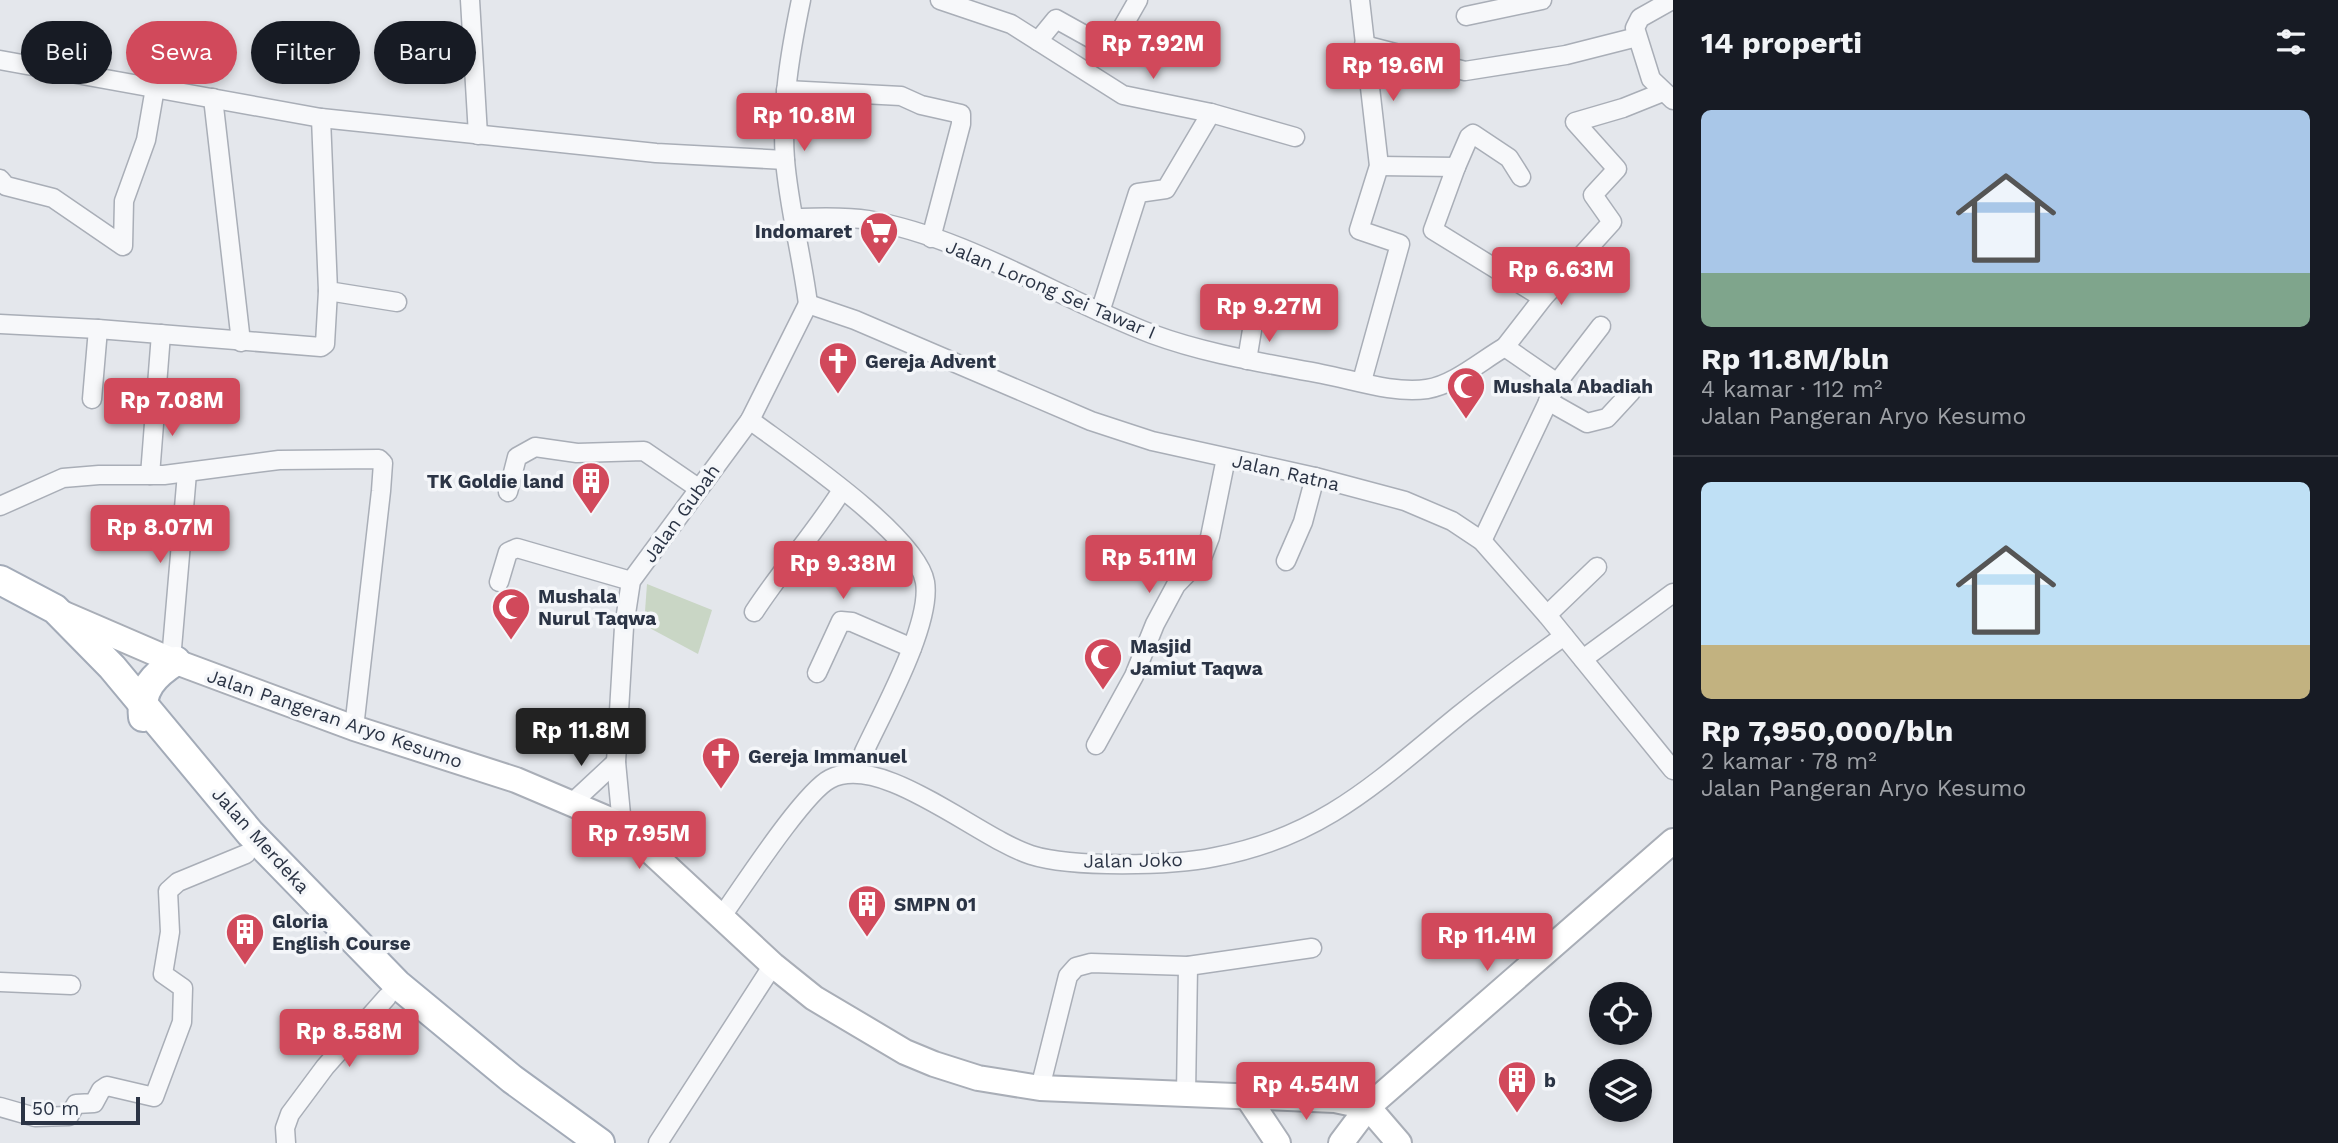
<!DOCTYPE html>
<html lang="id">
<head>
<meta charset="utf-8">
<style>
	body { margin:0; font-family:"Work Sans",sans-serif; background:#20242c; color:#f1f3f6; height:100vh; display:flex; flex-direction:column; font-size:26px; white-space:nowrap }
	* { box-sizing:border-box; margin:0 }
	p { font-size:23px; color:#9ea1a6 }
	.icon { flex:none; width:38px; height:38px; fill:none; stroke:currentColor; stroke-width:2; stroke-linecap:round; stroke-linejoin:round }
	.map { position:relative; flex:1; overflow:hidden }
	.sheet { display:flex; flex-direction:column; background:#171b24; width:665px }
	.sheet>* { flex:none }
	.top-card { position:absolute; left:21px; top:21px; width:665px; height:63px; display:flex; gap:14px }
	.tools { position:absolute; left:1589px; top:982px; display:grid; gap:14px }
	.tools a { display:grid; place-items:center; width:63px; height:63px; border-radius:50%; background:#171b24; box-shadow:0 4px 10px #0003; font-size:35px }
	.scale { position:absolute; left:21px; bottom:18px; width:119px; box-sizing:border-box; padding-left:7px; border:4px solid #2b3445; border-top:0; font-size:19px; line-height:24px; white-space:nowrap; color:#2b3445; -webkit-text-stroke:5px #f4f6f9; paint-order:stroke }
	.price { position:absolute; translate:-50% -60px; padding:0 16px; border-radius:7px; background:#d1495b; color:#fff; font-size:23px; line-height:46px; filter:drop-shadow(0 2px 4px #0008) }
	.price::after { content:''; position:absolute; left:50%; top:42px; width:21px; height:16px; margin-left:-10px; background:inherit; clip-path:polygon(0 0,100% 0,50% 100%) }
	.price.active { background:#222; color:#fff }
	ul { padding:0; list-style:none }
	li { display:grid; align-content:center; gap:14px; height:371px; padding:0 28px }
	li+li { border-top:2px solid #363941 }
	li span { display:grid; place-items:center; height:217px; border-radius:10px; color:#555 }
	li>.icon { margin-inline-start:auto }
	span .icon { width:126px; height:126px; fill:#fffc; stroke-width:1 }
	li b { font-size:30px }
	h2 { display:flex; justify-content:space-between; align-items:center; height:84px; padding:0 28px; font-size:30px }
	.chip { padding:0 24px; border-radius:32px; background:#171b24; box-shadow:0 4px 10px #0003; font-size:24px; line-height:63px }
	.chip.active { background:#d1495b; color:#fff }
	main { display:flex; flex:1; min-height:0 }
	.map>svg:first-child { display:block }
	.green { fill:#c9d6c5 }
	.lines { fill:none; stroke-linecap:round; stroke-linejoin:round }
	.street-casing { stroke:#a9aeb7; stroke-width:21 }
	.secondary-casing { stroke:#a9aeb7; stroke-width:28 }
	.primary-casing { stroke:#a3abb8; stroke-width:32 }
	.street { stroke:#f7f8fa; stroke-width:18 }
	.secondary { stroke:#fff; stroke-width:24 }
	.primary { stroke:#fff; stroke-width:28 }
	.labels { text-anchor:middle; stroke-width:7; stroke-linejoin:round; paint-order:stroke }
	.poi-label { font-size:19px; font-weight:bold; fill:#2b3445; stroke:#f4f6f9; text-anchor:start }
	.street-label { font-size:19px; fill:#2b3445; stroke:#f4f6f9 }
</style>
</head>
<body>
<main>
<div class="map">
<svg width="1673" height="1143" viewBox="0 0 1673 1143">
	<rect width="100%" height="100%" fill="#e4e7ec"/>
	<polygon class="green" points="647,584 712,610 698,654 644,625"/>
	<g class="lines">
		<g class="street-casing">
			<g id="street">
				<polyline points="470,0 478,135"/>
				<path d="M801,0C790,53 781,106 785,160C789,208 802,256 808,304"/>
				<polyline points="940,0 1011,24 1123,95 1211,113"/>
				<polyline points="1360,0 1379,166 1359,230 1400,244 1362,381"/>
				<polyline points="1672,0 1640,18 1635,28 1651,79 1673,100"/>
				<polyline points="1466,16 1542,0"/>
				<polyline points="1038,41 1056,19 1110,49 1138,0"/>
				<polyline points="1364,45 1465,71 1566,55 1637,37"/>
				<polyline points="0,60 321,118 656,153 785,160"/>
				<polyline points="786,90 901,96 921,105 961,114 961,124 931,238"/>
				<polyline points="213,98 241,342"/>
				<polyline points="321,118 328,291 397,302"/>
				<polyline points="1379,166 1456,167 1469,137 1473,134 1509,158 1521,177"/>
				<polyline points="1456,167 1433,230 1543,298"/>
				<polyline points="0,179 6,186 53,198 123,246 124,201 146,140 155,88"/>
				<path d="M794,218C818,218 843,216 868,220C969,238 1057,298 1152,334C1206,354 1265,363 1322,374C1354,380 1394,394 1427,389C1454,385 1482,360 1505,347"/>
				<polyline points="808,304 855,320 1091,421 1152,441 1315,477 1405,501 1452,521 1482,541 1547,615 1673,770"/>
				<polyline points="1100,312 1138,193 1166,189 1211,113 1295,137"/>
				<polyline points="0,324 98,329"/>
				<polyline points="1247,360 1254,318 1264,312 1278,312"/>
				<polyline points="1557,383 1601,326"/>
				<polyline points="92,399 98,329 321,347 325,344 328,291"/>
				<polyline points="1548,401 1587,423 1607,418 1631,392"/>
				<path d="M750,420C790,450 917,535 925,582C932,624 882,713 864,752"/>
				<polyline points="150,475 161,334"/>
				<polyline points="508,492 517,457 535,447 577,453 644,451 698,488"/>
				<polyline points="0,506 63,478 99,475 164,475 279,460 379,459 383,463 381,491 354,728"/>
				<polyline points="1482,541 1557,383 1505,347 1543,298 1612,222 1593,195 1617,169 1575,122 1623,108 1663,92"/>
				<polyline points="1286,561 1303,522 1315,477"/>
				<polyline points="499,582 508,552 517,548 631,581"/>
				<path d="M754,612C782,569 815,533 842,490"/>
				<polyline points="1547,615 1597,567"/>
				<polyline points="1583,659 1673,593"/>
				<polyline points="171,660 187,473"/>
				<polyline points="817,673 841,621 852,622 912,648"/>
				<polyline points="1096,745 1134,676 1155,624 1176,585 1202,558 1210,537 1226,458"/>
				<polyline points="573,802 616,762"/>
				<polyline points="622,825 616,762 624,627 631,581 750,420 808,304"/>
				<path d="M722,916C742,888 804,792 830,779C882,752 978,838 1031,855C1072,868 1172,866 1215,857C1322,837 1377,782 1458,716C1493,688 1528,662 1564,636"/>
				<polyline points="0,982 71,985"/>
				<polyline points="1040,1088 1068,976 1076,967 1091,963 1188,966 1312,948"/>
				<polyline points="1186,1095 1188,966"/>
				<polyline points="0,1107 35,1117 69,1116 76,1104 94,1103 101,1090 107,1086 154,1097 182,1022 183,988 163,974 170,932 168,891 178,882 246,854"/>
				<polyline points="286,1143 285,1128 290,1114 325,1067 387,997"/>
				<polyline points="658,1143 773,965"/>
			</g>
		</g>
		<g class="secondary-casing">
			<g id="secondary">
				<polyline points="62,613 171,660 354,728 516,780 622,825 773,965 814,998 905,1052 934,1064 978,1078 1040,1088 1335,1100 1368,1107 1399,1143"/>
				<polyline points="1248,1098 1278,1143"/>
				<polyline points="1341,1143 1368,1107 1673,841"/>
			</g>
		</g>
		<g class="primary-casing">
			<g id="primary">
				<polyline points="0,580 55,609 112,667 250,833 397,984 512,1079 600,1143"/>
				<path d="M143,717C140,689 154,675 176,661"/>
			</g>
		</g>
		<use href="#street" class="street"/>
		<use href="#secondary" class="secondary"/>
		<use href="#primary" class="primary"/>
	</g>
	<defs>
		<g id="supermarket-pin" transform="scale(2.0125)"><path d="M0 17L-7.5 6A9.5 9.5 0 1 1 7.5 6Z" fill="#d1495b" stroke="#f4f6f9"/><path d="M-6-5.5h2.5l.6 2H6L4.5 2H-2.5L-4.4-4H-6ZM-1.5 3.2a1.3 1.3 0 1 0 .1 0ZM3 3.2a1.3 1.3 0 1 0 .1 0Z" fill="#fff"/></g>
		<g id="church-pin" transform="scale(2.0125)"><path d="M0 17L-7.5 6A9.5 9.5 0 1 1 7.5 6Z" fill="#d1495b" stroke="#f4f6f9"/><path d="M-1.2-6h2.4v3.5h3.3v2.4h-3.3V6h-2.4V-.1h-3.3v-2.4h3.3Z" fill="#fff"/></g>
		<g id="mosque-pin" transform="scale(2.0125)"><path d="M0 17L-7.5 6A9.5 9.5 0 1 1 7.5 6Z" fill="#d1495b" stroke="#f4f6f9"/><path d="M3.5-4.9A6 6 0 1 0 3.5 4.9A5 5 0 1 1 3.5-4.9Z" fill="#fff"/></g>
		<g id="building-pin" transform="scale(2.0125)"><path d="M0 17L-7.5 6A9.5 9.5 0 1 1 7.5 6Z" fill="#d1495b" stroke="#f4f6f9"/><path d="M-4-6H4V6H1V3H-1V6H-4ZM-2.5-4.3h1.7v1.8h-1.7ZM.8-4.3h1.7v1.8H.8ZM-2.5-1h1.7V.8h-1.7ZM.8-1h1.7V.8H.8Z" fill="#fff"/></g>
	</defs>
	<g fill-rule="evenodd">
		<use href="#supermarket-pin" x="879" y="231"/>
		<use href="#church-pin" x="838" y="361"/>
		<use href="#mosque-pin" x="1466" y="386"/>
		<use href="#building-pin" x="591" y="481"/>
		<use href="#mosque-pin" x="511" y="607"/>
		<use href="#mosque-pin" x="1103" y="657"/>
		<use href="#church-pin" x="721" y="756"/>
		<use href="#building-pin" x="867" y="904"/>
		<use href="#building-pin" x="245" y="932"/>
		<use href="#building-pin" x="1517" y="1080"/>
	</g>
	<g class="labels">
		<g class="poi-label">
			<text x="852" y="238" text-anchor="end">Indomaret</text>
			<text x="865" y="368">Gereja Advent</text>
			<text x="1493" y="393">Mushala Abadiah</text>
			<text x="564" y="488" text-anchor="end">TK Goldie land</text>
			<text x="538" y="603">Mushala<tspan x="538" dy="22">Nurul Taqwa</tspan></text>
			<text x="1130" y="653">Masjid<tspan x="1130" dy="22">Jamiut Taqwa</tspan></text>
			<text x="748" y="763">Gereja Immanuel</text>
			<text x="894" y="911">SMPN 01</text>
			<text x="272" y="928">Gloria<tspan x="272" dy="22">English Course</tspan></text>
			<text x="1544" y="1087">b</text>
		</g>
		<g class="street-label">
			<text transform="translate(1051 289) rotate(23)" y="7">Jalan Lorong Sei Tawar I</text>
			<text transform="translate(1286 472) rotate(13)" y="7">Jalan Ratna</text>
			<text transform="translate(681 513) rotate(-54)" y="7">Jalan Gubah</text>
			<text transform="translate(335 718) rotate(19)" y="7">Jalan Pangeran Aryo Kesumo</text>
			<text transform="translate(261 840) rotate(48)" y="7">Jalan Merdeka</text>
			<text transform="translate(1133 860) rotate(-1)" y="7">Jalan Joko</text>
		</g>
	</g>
</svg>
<div class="tools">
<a><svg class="icon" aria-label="locate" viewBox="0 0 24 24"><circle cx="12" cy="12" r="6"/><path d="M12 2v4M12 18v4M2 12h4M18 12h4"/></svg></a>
<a><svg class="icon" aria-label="layers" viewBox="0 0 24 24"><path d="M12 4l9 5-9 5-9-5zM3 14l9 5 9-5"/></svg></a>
</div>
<div class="scale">50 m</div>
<b class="price" style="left:1153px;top:81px">Rp 7.92M</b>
<b class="price" style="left:1393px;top:103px">Rp 19.6M</b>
<b class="price" style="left:804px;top:153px">Rp 10.8M</b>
<b class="price" style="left:1561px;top:307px">Rp 6.63M</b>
<b class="price" style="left:1269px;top:344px">Rp 9.27M</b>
<b class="price" style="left:172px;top:438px">Rp 7.08M</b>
<b class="price" style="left:160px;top:565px">Rp 8.07M</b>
<b class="price" style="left:1149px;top:595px">Rp 5.11M</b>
<b class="price" style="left:843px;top:601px">Rp 9.38M</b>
<b class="price active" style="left:581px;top:768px">Rp 11.8M</b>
<b class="price" style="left:639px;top:871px">Rp 7.95M</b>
<b class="price" style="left:1487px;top:973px">Rp 11.4M</b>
<b class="price" style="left:349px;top:1069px">Rp 8.58M</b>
<b class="price" style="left:1306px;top:1122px">Rp 4.54M</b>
<div class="top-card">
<a class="chip">Beli</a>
<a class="chip active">Sewa</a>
<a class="chip">Filter</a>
<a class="chip">Baru</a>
</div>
</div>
<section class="sheet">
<h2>14 properti<svg class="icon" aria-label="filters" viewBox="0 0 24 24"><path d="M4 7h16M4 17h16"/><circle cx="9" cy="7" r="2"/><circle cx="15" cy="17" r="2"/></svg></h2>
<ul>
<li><span style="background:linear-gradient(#a9c7e8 75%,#7fa58c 0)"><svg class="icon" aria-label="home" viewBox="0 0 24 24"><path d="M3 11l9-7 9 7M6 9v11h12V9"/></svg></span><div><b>Rp 11.8M/bln</b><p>4 kamar · 112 m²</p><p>Jalan Pangeran Aryo Kesumo</p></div></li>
<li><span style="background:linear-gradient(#bfe0f5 75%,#c2b280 0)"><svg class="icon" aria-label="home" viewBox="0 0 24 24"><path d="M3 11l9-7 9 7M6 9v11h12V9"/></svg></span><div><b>Rp 7,950,000/bln</b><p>2 kamar · 78 m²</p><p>Jalan Pangeran Aryo Kesumo</p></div></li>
</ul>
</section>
</main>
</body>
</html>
